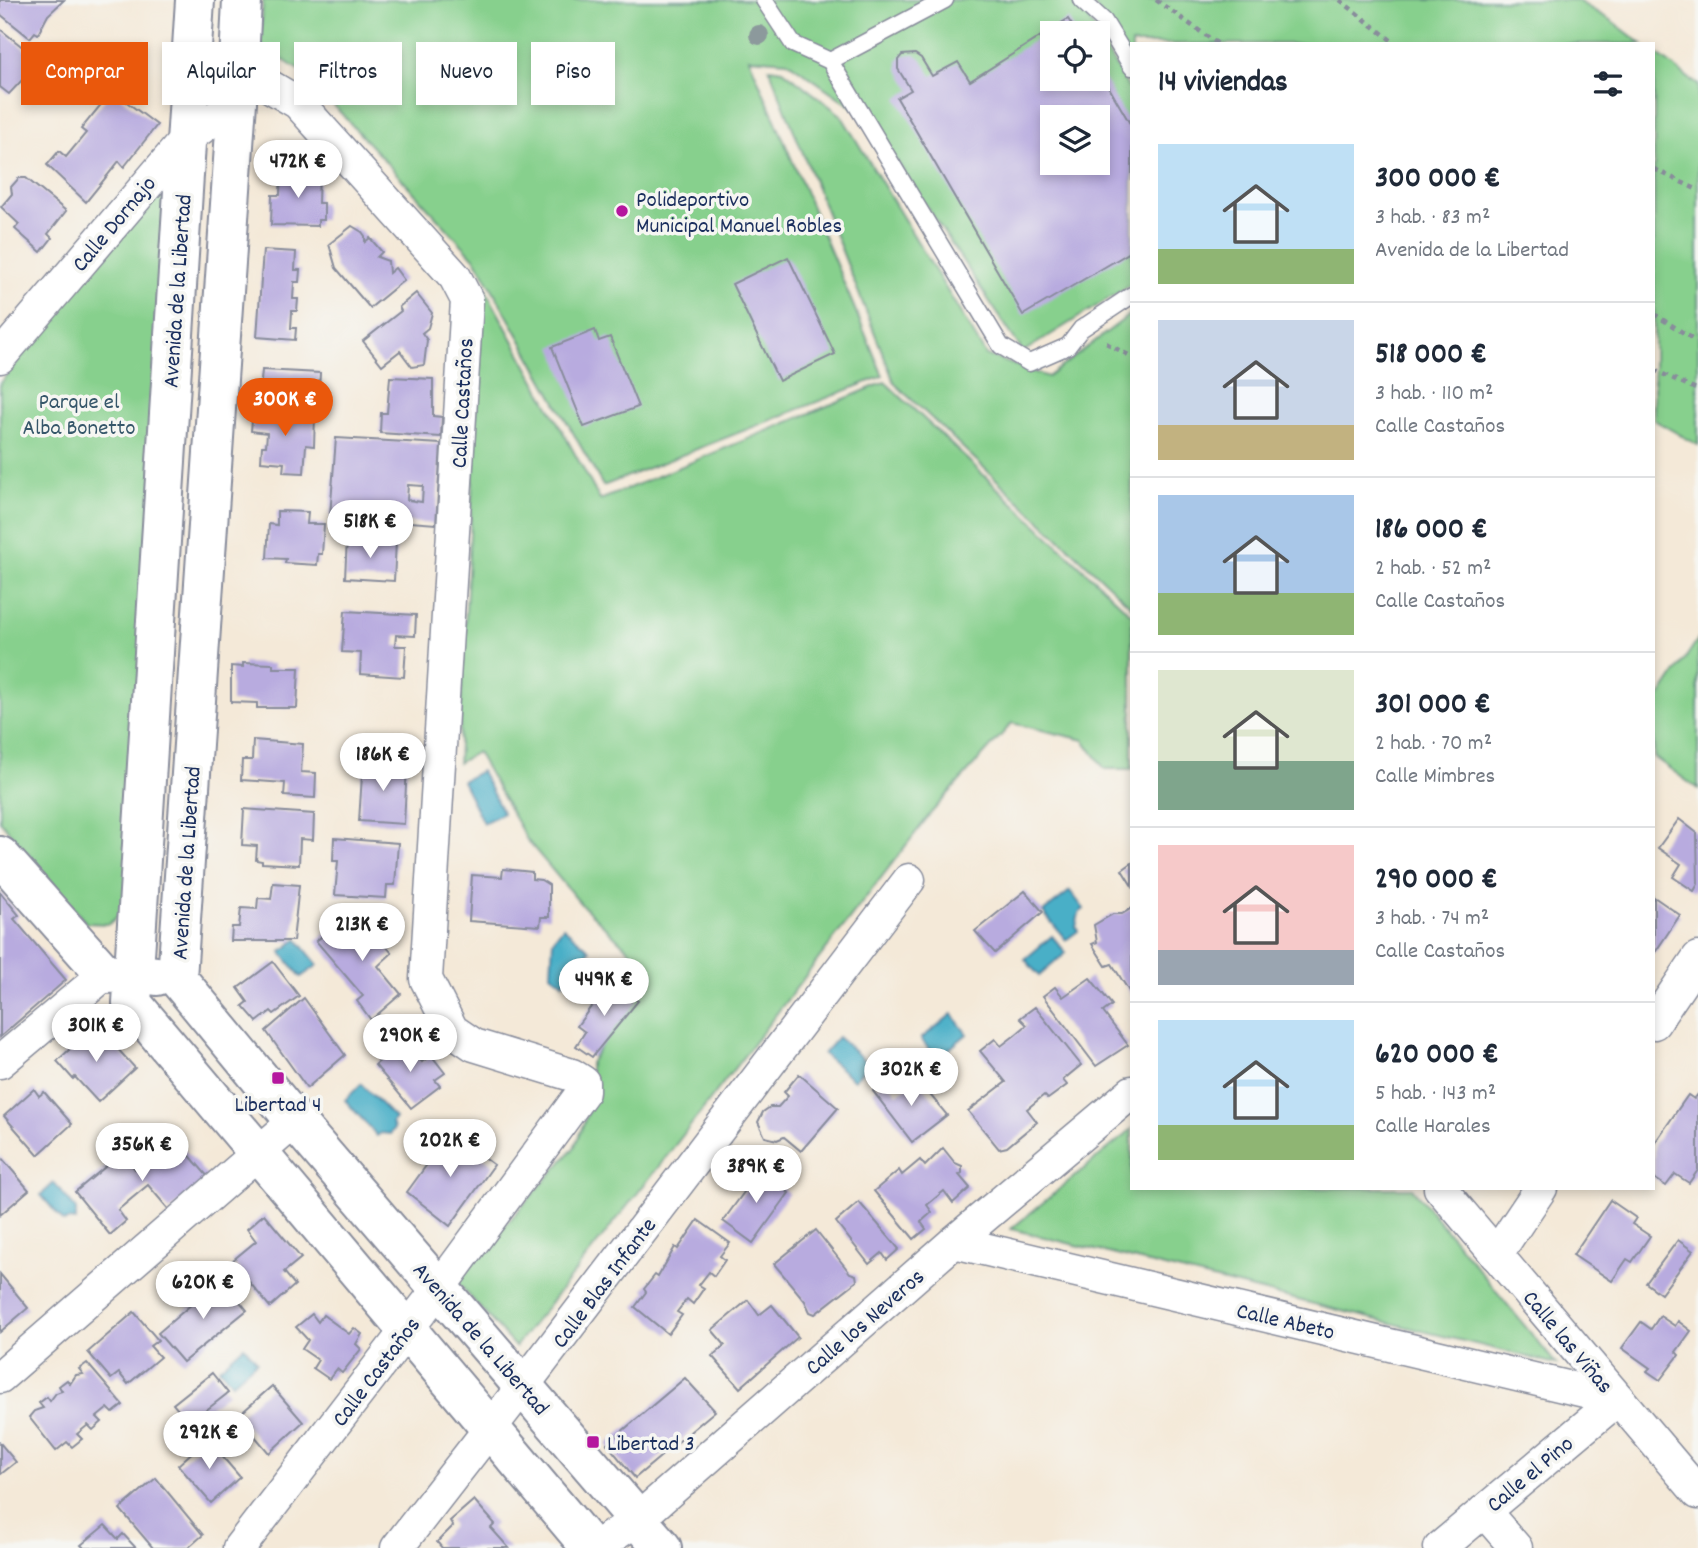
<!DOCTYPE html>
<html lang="es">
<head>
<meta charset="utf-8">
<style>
	body { margin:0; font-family:Dekko,sans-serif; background:#f2f2f3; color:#1f2937; height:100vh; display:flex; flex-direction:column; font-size:26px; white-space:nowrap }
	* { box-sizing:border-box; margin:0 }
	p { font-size:23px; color:#747a83 }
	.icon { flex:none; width:38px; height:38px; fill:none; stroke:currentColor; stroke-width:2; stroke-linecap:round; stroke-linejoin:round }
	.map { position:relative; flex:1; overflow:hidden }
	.drawer { position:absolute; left:1130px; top:42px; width:525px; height:1148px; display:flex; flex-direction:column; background:#fff; border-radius:0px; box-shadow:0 4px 10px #0003 }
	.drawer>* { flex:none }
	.hud { position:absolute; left:21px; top:42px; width:665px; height:63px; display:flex; gap:14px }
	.tools { position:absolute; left:1040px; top:21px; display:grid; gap:14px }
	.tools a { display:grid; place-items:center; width:70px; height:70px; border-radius:0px; background:#fff; box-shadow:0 4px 10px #0003; font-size:35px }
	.price { position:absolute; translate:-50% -60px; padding:0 16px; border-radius:24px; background:#fff; color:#222; font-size:23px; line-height:46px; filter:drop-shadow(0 2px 4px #0008) }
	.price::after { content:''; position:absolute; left:50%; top:42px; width:21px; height:16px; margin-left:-10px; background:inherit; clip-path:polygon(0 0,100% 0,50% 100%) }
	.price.active { background:#ea580c; color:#fff }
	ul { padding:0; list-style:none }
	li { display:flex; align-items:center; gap:21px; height:175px; padding:0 28px }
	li+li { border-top:2px solid #e0e1e3 }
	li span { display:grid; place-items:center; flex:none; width:196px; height:140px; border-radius:0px; color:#555 }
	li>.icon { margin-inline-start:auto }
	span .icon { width:84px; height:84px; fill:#fffc; stroke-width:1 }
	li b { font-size:30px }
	h2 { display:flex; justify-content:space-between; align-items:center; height:84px; padding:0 28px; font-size:30px }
	.chip { padding:0 24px; border-radius:0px; background:#fff; box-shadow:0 4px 10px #0003; font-size:24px; line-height:63px }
	.chip.active { background:#ea580c; color:#fff }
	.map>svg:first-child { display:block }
	.green { fill:#87d08d; stroke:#518076; stroke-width:2; fill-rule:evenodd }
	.water { fill:#48afc7; stroke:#326f92; stroke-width:2 }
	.building { fill:#b8abdf; fill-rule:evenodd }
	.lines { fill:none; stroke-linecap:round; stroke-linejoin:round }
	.lane-casing { stroke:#888c9b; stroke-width:19 }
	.street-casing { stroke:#888c9b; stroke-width:35 }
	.secondary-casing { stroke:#888c9b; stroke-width:42 }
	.path { stroke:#888c9b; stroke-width:4.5; stroke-dasharray:5 5; stroke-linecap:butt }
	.lane { stroke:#fff; stroke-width:16 }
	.street { stroke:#fff; stroke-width:32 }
	.secondary { stroke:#fff; stroke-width:38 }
	.tree { fill:#8c999c }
	.poi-dot { fill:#b5179e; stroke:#f6f6f2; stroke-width:2.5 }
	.labels { text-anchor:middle; stroke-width:7; stroke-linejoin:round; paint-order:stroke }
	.poi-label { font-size:23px; fill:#1b2f5e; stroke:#f6f6f2; text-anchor:start }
	.street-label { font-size:23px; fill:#1b2f5e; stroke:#f6f6f2 }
	.park-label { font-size:23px; fill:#36576a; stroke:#f6f6f2 }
</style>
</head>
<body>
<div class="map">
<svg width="1698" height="1548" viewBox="0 0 1698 1548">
	<rect width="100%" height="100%" fill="#f6f6f2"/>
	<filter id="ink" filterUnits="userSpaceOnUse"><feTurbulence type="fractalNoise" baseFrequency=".0143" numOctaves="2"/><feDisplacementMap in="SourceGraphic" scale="14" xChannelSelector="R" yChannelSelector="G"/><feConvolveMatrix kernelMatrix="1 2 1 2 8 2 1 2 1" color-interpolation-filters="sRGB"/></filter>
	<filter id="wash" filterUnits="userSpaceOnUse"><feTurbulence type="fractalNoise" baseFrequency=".00686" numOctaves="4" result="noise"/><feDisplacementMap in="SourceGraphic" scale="28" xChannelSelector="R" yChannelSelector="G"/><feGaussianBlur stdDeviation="1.57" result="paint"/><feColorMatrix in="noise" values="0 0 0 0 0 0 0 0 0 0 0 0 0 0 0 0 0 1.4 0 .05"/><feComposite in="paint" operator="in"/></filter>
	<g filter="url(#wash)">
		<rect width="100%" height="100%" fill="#f4e9d8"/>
		<g class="green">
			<path d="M263,0H1077L1097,33H1052V79H1097V34L1132,94V284L1023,352L868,118L787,61L749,58L883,376L603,486L476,260L305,74L260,45ZM1052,117H1097V163H1052Z"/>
			<polygon points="1091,0 1576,0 1612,21 1642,44 1132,44 1132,64"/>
			<polygon points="1654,52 1698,85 1698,445 1654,420"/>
			<polygon points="769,68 783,70 841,115 986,355 1048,377 1132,313 1132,607 895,384"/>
			<polygon points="160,183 172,184 128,907 109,924 86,923 0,821 0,383"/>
			<polygon points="483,285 600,500 885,382 1132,615 1132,769 1105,769 1084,740 1012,723 931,813 660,1165 515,1347 456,1281 574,1148 590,1107 590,1063 649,969 580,903 527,840 477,752 458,763"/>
			<polygon points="1698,639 1698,789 1654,757 1654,706"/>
			<polygon points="1132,1129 1132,1188 1412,1188 1556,1364 1011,1229"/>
		</g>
		<g class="water">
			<polygon points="481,771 503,813 483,823 462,781"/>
			<polygon points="1070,891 1084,909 1079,913 1076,927 1078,931 1066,940 1043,912"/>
			<polygon points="563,927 590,950 563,983 551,974 553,940"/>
			<polygon points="1052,936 1066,953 1039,976 1025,959"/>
			<polygon points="297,939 318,965 301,977 281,952"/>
			<polygon points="952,1014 967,1034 937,1059 921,1039"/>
			<polygon points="838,1037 869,1064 854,1080 823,1054"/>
			<polygon points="361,1084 395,1118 392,1122 394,1129 390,1134 381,1133 377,1136 345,1100"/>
			<polygon points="54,1183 76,1209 76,1221 67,1220 64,1222 41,1195"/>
			<polygon points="244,1346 257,1361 232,1383 219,1368"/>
		</g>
		<g id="blocks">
			<g class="building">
				<polygon points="0,0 64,0 48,15 38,34 35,32 30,38 0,14"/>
				<path d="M1068,19L1077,33H1052V79H1097V67L1132,127V251L1023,315L897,98L911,90L898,69V60L902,55L915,54L921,58L932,76L958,62L970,81ZM1052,117H1097V163H1052Z"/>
				<polygon points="0,29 40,61 9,94 0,87"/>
				<polygon points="112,91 157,125 124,167 119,161 86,202 47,165 59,151 66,157 86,133 81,129"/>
				<polygon points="281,170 319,172 318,203 324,203 324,220 318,220 318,226 271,225 272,195 280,195"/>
				<polygon points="19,178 26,178 66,211 48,234 52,238 41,252 15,229 19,224 1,207 12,194 11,187"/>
				<polygon points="352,226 362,232 365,236 365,242 370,238 382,252 377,257 388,261 389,273 395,268 404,280 370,308 336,268 329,244"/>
				<polygon points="263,250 296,252 295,270 300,270 299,282 294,282 293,299 298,299 297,311 292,311 291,328 296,328 295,340 257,337"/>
				<polygon points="788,257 835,354 779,381 732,284"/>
				<polygon points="416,293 432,313 428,328 422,333 427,340 424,365 412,367 400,351 382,365 363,341 401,311 399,307"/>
				<polygon points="595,330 599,341 610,337 638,407 584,427 552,347"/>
				<polygon points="262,370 320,373 318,408 259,404"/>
				<polygon points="390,377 433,379 433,416 442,417 441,437 380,433 381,413 387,413"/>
				<polygon points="253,411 315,415 314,446 306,445 304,473 283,472 284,463 261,461 262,446 266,446 267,433 251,431"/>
				<path d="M336,438L441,444L436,524L330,516ZM408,485L423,486L422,502L407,500Z"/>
				<polygon points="277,511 308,512 307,524 324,524 322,554 318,554 317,565 285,563 286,559 267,558 269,524 277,525"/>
				<polygon points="347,538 396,541 394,581 345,578"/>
				<polygon points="345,611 416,615 415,636 396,635 395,646 406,646 404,677 360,674 361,653 342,652"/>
				<polygon points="243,663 273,664 273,668 299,668 297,708 257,708 257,703 231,702 231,666 243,667"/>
				<polygon points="253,740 303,744 301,772 316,773 315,798 284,796 285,783 241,780 242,760 252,760"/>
				<polygon points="363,761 403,764 407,766 404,824 359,821"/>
				<polygon points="244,809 314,814 313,840 300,839 299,865 262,863 262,861 256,860 257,846 242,845"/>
				<polygon points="1679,819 1697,833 1698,884 1694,891 1673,877 1681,864 1658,848"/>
				<polygon points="334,838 398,843 395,885 387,885 386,898 335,895 338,861 333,861"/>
				<polygon points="1132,863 1132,886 1122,870"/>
				<polygon points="503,869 532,872 532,879 541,880 549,885 549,917 541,917 540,926 469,921 472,875 502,877"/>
				<polygon points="273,883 299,885 293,941 231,941 232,927 239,927 241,908 257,909 258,898 271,899"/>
				<polygon points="1025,891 1043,912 995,953 975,931"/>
				<polygon points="0,892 19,915 14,919 66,980 0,1037"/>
				<polygon points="1654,897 1680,915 1654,954"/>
				<polygon points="1132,908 1132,996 1112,964 1106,966 1092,944 1097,942 1094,925 1113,914 1122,914"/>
				<polygon points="360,915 392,953 378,966 401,994 371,1020 357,1001 363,996 316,941 337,925 342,930"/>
				<polygon points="273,962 299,996 274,1014 271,1011 257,1022 243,1006 248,1002 238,988"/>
				<polygon points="1090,978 1112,1005 1103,1012 1128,1045 1096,1066 1043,996 1055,987 1063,997"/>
				<polygon points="610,981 638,1001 592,1057 576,1046 585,1032 577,1026"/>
				<polygon points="304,998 345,1055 307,1088 266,1031"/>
				<polygon points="1035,1007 1081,1065 1063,1080 1067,1085 1048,1099 1044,1095 1027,1109 1037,1122 1007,1147 999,1149 968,1111 1006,1082 980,1051 995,1039 1001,1046 1014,1036 1027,1025 1020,1018"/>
				<polygon points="96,1025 135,1068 98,1102 75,1077 73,1079 57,1061"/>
				<polygon points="404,1040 422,1062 431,1055 445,1073 435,1080 440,1086 411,1108 375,1065"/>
				<polygon points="799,1074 838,1108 801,1151 784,1137 777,1140 765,1137 758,1122 763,1112 770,1107 778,1107 788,1096 784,1092"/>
				<polygon points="886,1079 897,1094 917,1079 947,1115 912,1142 873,1091"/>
				<polygon points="34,1089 39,1096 44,1092 72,1124 38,1155 4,1116"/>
				<polygon points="1698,1094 1698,1170 1689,1183 1675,1174 1666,1186 1654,1178 1654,1144 1688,1095 1694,1099"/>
				<polygon points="450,1133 494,1165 450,1226 407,1192"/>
				<polygon points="173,1136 209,1178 170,1211 148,1185 118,1210 126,1221 110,1235 75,1192 122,1153 135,1169"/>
				<polygon points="943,1148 955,1163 962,1166 962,1173 959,1175 970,1188 953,1203 944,1191 927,1205 932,1212 921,1222 926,1229 914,1239 874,1191 899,1170 902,1175 920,1160 925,1166"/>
				<polygon points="0,1156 29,1190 0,1215"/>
				<polygon points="752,1165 789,1193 753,1243 723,1221 747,1188 740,1183"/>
				<polygon points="1610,1200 1636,1218 1632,1224 1650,1236 1632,1262 1627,1259 1612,1281 1573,1255"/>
				<polygon points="859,1202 899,1249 887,1260 882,1253 869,1264 836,1222"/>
				<polygon points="264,1214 301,1258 284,1272 295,1285 270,1307 232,1261 256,1241 247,1229"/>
				<polygon points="698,1220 730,1243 720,1256 725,1260 714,1276 709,1272 699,1285 704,1288 693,1304 687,1299 677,1312 682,1315 668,1334 635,1307 646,1292 644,1289 655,1275 658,1277 675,1247 678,1249"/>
				<polygon points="816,1230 850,1273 856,1275 857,1281 815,1314 810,1312 805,1301 774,1264"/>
				<polygon points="1678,1240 1693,1251 1661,1294 1646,1283"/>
				<polygon points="0,1274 28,1308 0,1332"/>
				<polygon points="221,1279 247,1310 183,1362 158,1333"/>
				<polygon points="748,1300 759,1315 772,1305 798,1337 740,1388 712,1356 725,1345 712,1330"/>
				<polygon points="134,1312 158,1340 150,1346 160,1357 128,1384 119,1373 111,1379 88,1352"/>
				<polygon points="312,1314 318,1322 323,1315 349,1334 354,1328 362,1334 356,1344 361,1349 342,1373 337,1369 329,1379 313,1368 318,1360 302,1349 308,1340 296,1327"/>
				<polygon points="1660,1316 1675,1326 1678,1321 1691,1331 1676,1352 1679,1355 1660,1380 1647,1371 1650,1368 1622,1348 1641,1322 1651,1329"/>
				<polygon points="87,1363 123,1405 113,1413 108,1408 97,1417 102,1422 93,1430 88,1425 77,1434 82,1439 72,1447 67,1442 56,1451 29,1417 34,1411 43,1408 39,1403 47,1397 50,1401 56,1393 62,1391 59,1386 67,1380 70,1384 76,1375 83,1374 79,1369"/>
				<polygon points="212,1373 228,1393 205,1411 208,1414 192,1427 173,1404"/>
				<polygon points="685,1378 715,1411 635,1478 607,1444"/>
				<polygon points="272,1386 303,1422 269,1453 238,1416"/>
				<polygon points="207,1439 240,1477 211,1503 178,1465"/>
				<polygon points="0,1443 16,1462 1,1474 0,1472"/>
				<polygon points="156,1478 203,1535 188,1548 153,1548 120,1509"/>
				<polygon points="474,1500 495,1524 491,1528 509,1548 442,1548 437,1542 453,1526 450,1521"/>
				<polygon points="105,1525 118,1539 123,1534 136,1548 84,1548 81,1545"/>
			</g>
		</g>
	</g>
	<g filter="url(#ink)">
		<use href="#blocks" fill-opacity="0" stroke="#888c9b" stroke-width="2"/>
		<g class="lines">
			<g class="lane-casing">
				<g id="lane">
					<polyline points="764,0 793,44 830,61 1001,346 1029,363 1068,346 1081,329 1132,295"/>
					<polyline points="1081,0 1104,21 1132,67"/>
					<polyline points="830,61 945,0"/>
				</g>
			</g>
			<g class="street-casing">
				<g id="street">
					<polyline points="239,68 298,103 455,277 467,300 426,979 452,1030 474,1045 572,1075 583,1082 583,1092 439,1288 239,1548"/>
					<polyline points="0,357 186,139 237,102"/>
					<polyline points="1654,1023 1698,958"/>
					<polyline points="0,1062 105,974"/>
					<polyline points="1440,1188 1698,1493"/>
					<polyline points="954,1242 1618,1399"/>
					<polyline points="1496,1255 1541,1188"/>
					<polyline points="0,1377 295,1121"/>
					<polyline points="1484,1511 1516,1548"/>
					<polyline points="397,1548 523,1386 909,880"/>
					<polyline points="595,1548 638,1519 954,1242 1132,1092"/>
					<polyline points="1440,1548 1618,1399"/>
				</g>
			</g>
			<g class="secondary-casing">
				<g id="secondary">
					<polyline points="195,0 132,1003 591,1548"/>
					<polyline points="242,0 237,102 177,978 295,1121 662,1548"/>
					<polyline points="0,856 105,974 134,973 157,976"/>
				</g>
			</g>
			<g class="path">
				<polyline points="1156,0 1218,44"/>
				<polyline points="1340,0 1396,44"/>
				<polyline points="1654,169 1698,190"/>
				<polyline points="1654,314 1698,342"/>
				<polyline points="1106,343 1132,357"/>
				<polyline points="1654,370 1698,390"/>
			</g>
			<use href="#lane" class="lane"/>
			<use href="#street" class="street"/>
			<use href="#secondary" class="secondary"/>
		</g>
		<circle class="tree" cx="759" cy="35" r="10"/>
	</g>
	<g class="poi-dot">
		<circle cx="622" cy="211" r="7"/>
		<rect x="271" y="1071" width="14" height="14" rx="3.5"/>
		<rect x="586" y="1435" width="14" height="14" rx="3.5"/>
	</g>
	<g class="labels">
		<g class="poi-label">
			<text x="636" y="206">Polideportivo<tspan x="636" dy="26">Municipal Manuel Robles</tspan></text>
			<text x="278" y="1111" text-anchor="middle">Libertad 4</text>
			<text x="607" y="1450">Libertad 3</text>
		</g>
		<g class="street-label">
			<text transform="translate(113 223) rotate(-50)" y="8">Calle Dornajo</text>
			<text transform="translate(176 291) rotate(-86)" y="8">Avenida de la Libertad</text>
			<text transform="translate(461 403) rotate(-87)" y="8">Calle Castaños</text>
			<text transform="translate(185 863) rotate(-86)" y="8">Avenida de la Libertad</text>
			<text transform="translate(603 1282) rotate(-53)" y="8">Calle Blas Infante</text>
			<text transform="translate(1286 1320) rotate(13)" y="8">Calle Abeto</text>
			<text transform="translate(864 1321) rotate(-41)" y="8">Calle los Neveros</text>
			<text transform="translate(482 1338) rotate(49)" y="8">Avenida de la Libertad</text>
			<text transform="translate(1569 1341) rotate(50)" y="8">Calle las Viñas</text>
			<text transform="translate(375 1371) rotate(-53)" y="8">Calle Castaños</text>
			<text transform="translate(1529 1473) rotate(-40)" y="8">Calle el Pino</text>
		</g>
		<g class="park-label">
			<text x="79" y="408">Parque el<tspan x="79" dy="26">Alba Bonetto</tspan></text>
		</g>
	</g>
</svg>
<div class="tools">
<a><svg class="icon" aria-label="locate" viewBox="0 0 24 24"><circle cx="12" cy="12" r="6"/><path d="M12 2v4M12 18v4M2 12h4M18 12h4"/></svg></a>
<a><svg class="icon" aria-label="layers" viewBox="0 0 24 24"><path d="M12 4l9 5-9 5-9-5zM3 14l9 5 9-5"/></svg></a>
</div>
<b class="price" style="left:298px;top:200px">472K €</b>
<b class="price active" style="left:285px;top:438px">300K €</b>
<b class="price" style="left:370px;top:560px">518K €</b>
<b class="price" style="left:383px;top:793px">186K €</b>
<b class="price" style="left:362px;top:963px">213K €</b>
<b class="price" style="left:604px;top:1018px">449K €</b>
<b class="price" style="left:96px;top:1064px">301K €</b>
<b class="price" style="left:410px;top:1074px">290K €</b>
<b class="price" style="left:911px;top:1108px">302K €</b>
<b class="price" style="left:450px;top:1179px">202K €</b>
<b class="price" style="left:142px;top:1183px">356K €</b>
<b class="price" style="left:756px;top:1205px">389K €</b>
<b class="price" style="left:203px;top:1321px">620K €</b>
<b class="price" style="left:209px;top:1471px">292K €</b>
<div class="hud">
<a class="chip active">Comprar</a>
<a class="chip">Alquilar</a>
<a class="chip">Filtros</a>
<a class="chip">Nuevo</a>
<a class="chip">Piso</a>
</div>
<section class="drawer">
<h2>14 viviendas<svg class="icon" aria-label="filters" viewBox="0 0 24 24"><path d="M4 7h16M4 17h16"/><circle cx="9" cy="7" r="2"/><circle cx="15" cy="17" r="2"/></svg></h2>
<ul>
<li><span style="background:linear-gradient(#bfe0f5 75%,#8fb573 0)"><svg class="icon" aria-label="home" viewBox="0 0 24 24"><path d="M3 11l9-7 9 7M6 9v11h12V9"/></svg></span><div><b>300 000 €</b><p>3 hab. · 83 m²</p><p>Avenida de la Libertad</p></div></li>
<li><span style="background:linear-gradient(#c9d6e8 75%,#c2b280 0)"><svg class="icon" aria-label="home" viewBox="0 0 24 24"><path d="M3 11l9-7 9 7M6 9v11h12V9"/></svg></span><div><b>518 000 €</b><p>3 hab. · 110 m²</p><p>Calle Castaños</p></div></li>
<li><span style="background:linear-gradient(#a9c7e8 70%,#8fb573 0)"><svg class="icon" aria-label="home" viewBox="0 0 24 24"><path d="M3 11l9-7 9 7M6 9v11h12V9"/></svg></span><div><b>186 000 €</b><p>2 hab. · 52 m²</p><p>Calle Castaños</p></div></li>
<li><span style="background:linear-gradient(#dfe7d0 65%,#7fa58c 0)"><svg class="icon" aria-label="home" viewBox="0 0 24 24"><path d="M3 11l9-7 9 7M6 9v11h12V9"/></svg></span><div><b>301 000 €</b><p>2 hab. · 70 m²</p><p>Calle Mimbres</p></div></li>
<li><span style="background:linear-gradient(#f6c9c9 75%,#9aa5b1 0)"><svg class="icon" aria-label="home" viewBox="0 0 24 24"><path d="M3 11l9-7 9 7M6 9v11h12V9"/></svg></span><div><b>290 000 €</b><p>3 hab. · 74 m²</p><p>Calle Castaños</p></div></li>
<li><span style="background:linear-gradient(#bfe0f5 75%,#8fb573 0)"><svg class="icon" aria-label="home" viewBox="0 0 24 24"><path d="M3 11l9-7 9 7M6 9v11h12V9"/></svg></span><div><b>620 000 €</b><p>5 hab. · 143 m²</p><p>Calle Harales</p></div></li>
</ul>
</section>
</div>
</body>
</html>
